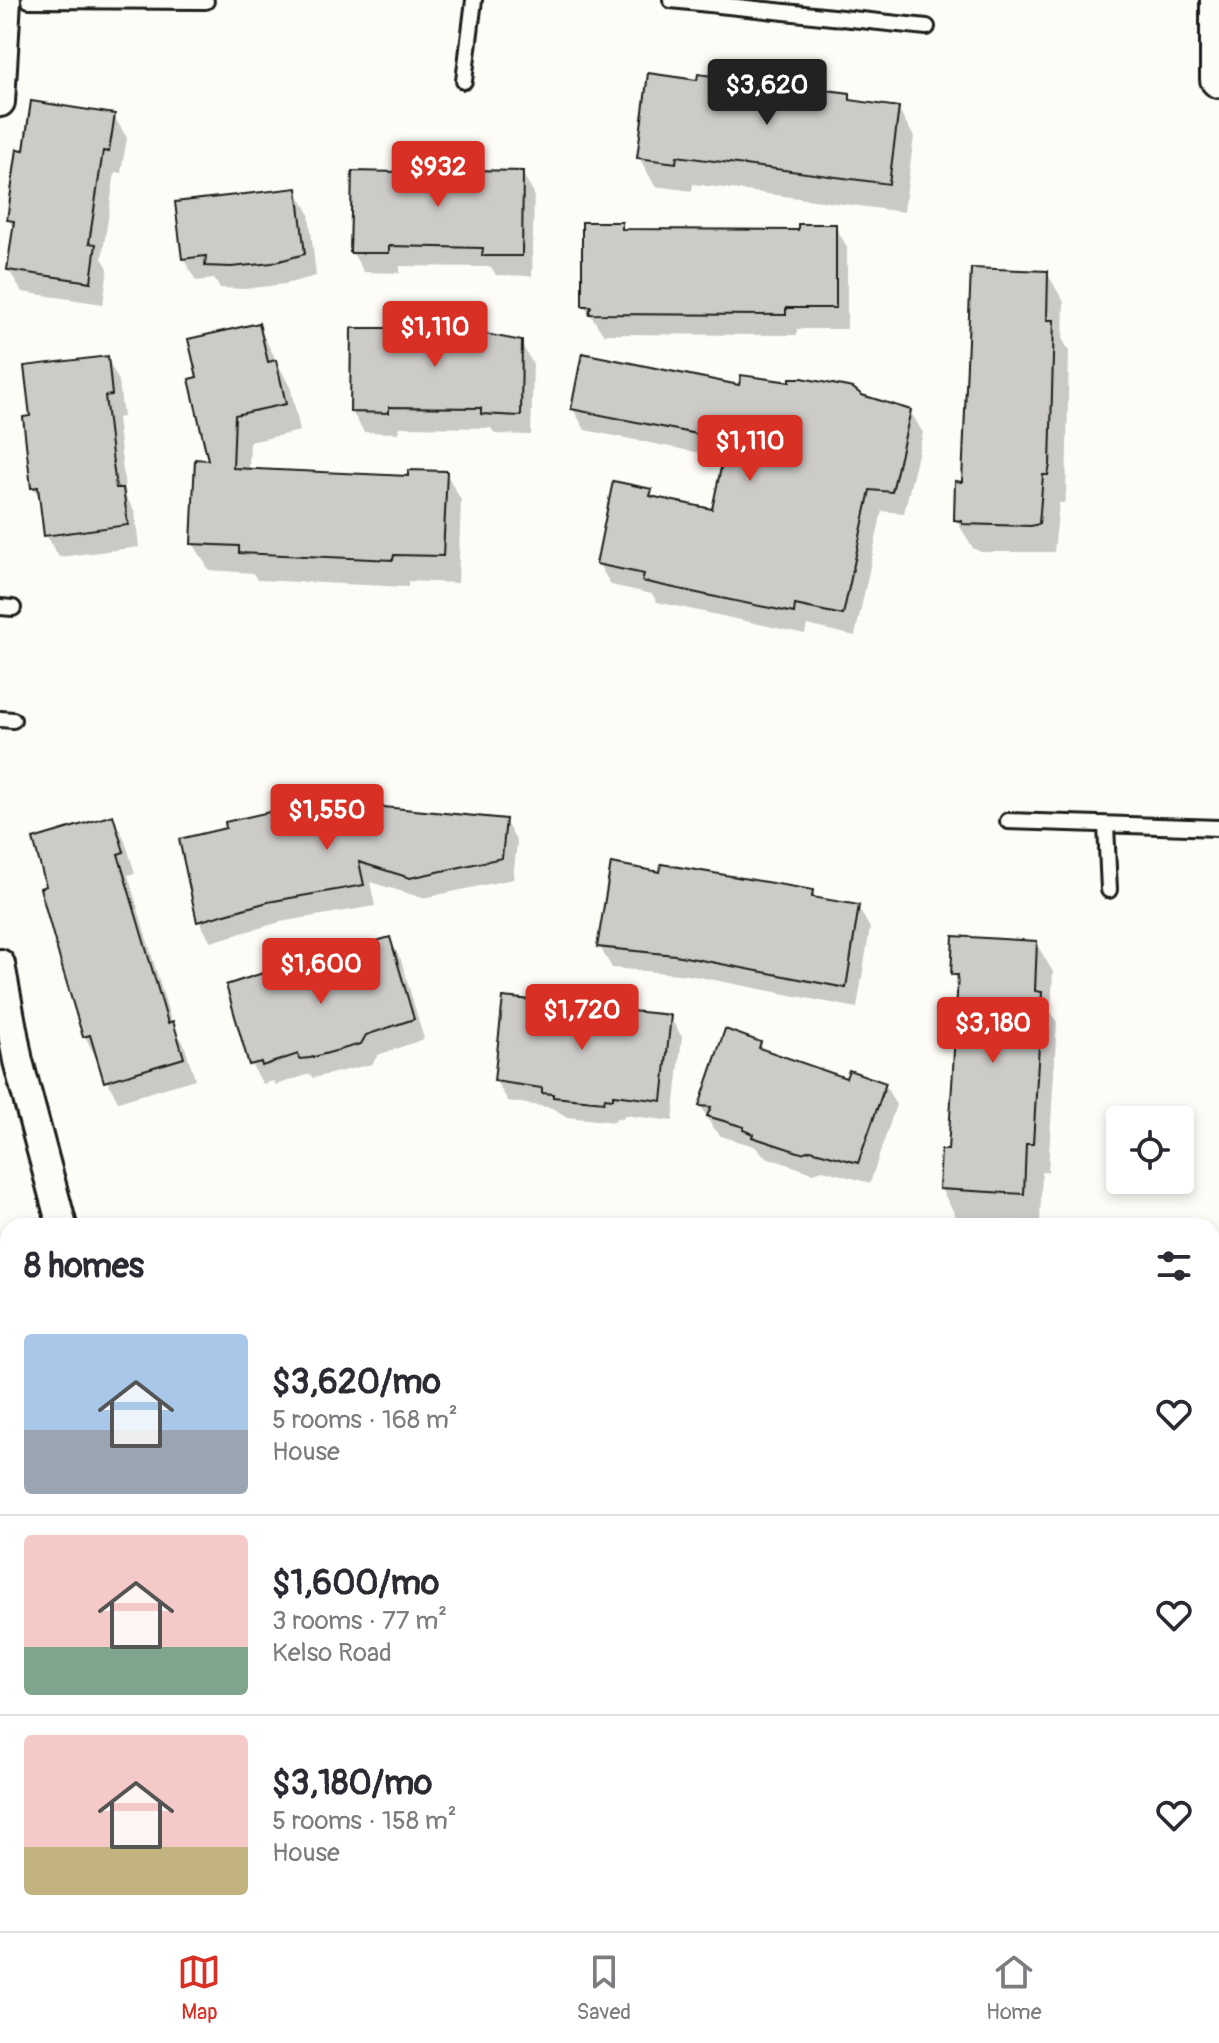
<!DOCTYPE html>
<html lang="en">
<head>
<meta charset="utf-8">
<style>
	body { margin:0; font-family:Pangolin,sans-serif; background:#f7f7f7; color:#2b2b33; height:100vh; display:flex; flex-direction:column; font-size:30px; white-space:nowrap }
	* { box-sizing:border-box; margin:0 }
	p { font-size:26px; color:#7c7c81 }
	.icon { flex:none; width:44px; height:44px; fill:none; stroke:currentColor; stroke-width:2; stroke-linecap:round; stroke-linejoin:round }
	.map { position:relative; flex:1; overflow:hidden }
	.side { position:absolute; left:0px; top:1218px; width:1220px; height:714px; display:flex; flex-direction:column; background:#fff; border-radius:24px 24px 0 0; box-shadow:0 4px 12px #0003 }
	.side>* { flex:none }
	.fabs { position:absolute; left:1106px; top:1106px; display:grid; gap:16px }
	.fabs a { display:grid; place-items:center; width:88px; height:88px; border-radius:8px; background:#fff; box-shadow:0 4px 12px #0003; font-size:40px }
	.price { position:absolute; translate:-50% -68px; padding:0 18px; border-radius:8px; background:#d93025; color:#fff; font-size:26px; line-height:52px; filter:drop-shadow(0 2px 4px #0008) }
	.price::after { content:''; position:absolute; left:50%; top:48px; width:24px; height:18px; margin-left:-12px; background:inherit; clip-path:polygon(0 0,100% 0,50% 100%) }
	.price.on { background:#222; color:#fff }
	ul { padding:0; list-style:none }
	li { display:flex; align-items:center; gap:24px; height:200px; padding:0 24px }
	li+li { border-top:2px solid #e1e1e2 }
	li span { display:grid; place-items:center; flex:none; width:224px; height:160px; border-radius:8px; color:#555 }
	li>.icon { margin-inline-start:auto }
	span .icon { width:96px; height:96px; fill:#fffc; stroke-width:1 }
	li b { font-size:34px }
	h2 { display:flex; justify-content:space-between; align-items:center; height:96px; padding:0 24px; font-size:34px }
	.tab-bar { display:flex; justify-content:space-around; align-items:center; height:112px; border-top:2px solid #e1e1e2; background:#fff; font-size:22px; color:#7c7c81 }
	.tab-bar a { display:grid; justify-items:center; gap:4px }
	.tab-bar .on { color:#d93025 }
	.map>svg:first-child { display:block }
	.shadow { fill:#0003 }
	.building { fill:#cccbc8; stroke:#1c1c1c; stroke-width:2 }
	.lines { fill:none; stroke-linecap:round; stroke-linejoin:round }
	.service-casing { stroke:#1c1c1c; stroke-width:20 }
	.minor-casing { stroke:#1c1c1c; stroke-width:34 }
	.tertiary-casing { stroke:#1c1c1c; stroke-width:42 }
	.service { stroke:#fdfcf7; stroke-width:14 }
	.minor { stroke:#fdfcf7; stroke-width:28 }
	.tertiary { stroke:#fdfcf7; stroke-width:36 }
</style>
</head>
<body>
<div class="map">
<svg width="1219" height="1931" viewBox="0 0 1219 1931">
	<rect width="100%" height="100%" fill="#fdfcf7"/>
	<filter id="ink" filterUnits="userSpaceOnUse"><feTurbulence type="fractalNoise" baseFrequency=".0125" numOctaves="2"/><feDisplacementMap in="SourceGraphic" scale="16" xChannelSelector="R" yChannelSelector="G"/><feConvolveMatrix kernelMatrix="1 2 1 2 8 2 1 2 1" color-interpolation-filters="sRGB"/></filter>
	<g filter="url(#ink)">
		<g class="shadow">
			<polygon points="849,95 853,102 898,108 914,137 904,212 693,184 692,191 655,186 639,157"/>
			<polygon points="114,116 127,138 121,173 115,172 102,258 108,268 103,304 22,292 9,270 15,230 9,220 26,153"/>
			<polygon points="472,165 476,172 522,173 534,193 532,276 496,275 491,267 400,266 400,273 364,272 352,252 403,174"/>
			<polygon points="296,190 309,213 316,276 285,284 245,289 220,288 214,279 196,281 184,259"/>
			<polygon points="620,224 625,231 800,232 835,226 847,247 847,329 797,329 797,335 603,334 584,305"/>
			<polygon points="1047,273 1064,302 1063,340 1069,351 1066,495 1064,503 1059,503 1054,552 981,552 973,548 956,520 964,484"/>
			<polygon points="258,325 291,389 300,431 250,442 249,470 410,478 446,473 461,500 458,583 408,581 408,587 257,580 253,573 209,570 193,543 211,462 199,379"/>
			<polygon points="470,325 475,334 521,343 533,364 531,435 495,434 491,428 399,427 399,433 364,432 352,412 401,330"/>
			<polygon points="107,358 119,381 123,417 117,418 126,497 135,512 139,547 59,557 46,535 42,502 33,487 32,418"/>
			<polygon points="740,387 861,397 910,411 923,433 904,513 882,511 855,636 807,625 805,634 657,602 652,594 611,585 598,563 651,491 655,499 713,511 725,458 585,430 573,409"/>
			<polygon points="299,815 505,821 517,842 513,879 423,898 370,882 375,906 280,922 211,942 199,921"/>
			<polygon points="112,817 124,838 135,873 128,875 172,1024 184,1044 195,1079 118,1102 85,1036 49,887"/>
			<polygon points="812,892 816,900 858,907 870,928 857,1008 689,975 612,968 600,947"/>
			<polygon points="389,939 401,960 424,1039 378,1055 372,1064 313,1078 310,1074 276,1085 273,1081 263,1084 251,1064 266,983 357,955"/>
			<polygon points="1036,943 1053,972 1051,1012 1057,1022 1048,1172 1042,1172 1040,1222 957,1218 941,1189 950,1152 959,984 954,974"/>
			<polygon points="540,1003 544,1010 634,1019 670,1017 682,1037 673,1121 624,1115 623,1119 616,1118 615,1122 567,1117 553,1108 508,1101 496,1081"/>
			<polygon points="760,1043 765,1053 847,1081 885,1085 896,1105 870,1183 823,1170 813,1173 766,1157 754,1146 721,1136 712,1126 701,1106"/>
			<polygon points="997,1924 1093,1924 1094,1931 997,1931"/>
		</g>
		<g class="building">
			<polygon points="648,73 697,80 698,74 850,93 850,100 899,107 889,184 677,156 676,163 637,158"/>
			<polygon points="31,101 115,114 109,152 103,151 89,243 96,244 91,282 7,270 14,221 7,220 17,149 24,150"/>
			<polygon points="401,163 473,163 473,170 523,171 522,256 482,256 483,248 389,246 389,253 350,253 352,171 401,172"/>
			<polygon points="297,188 305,254 272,263 231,267 205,266 206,256 182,259 175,202"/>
			<polygon points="582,222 622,222 622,229 798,230 798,224 836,224 836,308 786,308 786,315 589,314 591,306 582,306"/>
			<polygon points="971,268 1048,271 1047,320 1054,320 1050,465 1048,475 1043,475 1039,524 1031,526 962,524 962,521 954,520 955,481 962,482"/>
			<polygon points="259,323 268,362 276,360 286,404 235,415 233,468 408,476 408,470 447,471 443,556 394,555 393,560 239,553 239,546 191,544 195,459 208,460 189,379 197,377 188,339"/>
			<polygon points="399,323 471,323 470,331 522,341 521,416 481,414 481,408 389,407 389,413 350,412 351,328 399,328"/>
			<polygon points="582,353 739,385 741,375 790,382 790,378 802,378 853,388 862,395 911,410 892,492 870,490 843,615 795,605 794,613 711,596 642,581 644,574 596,564 613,481 652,489 650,496 712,509 727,440 571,409"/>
			<polygon points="108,356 112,395 105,396 116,488 123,488 128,525 44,536 38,487 31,488 23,417 30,416 24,366"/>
			<polygon points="342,803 506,819 502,858 410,878 359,862 364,885 268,902 197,922 179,839 226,828 225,822 296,806 298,813"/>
			<polygon points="113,815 124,852 118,854 168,1023 173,1021 184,1058 104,1082 90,1035 83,1037 62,967 40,888 46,886 33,839"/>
			<polygon points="611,863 660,872 661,864 813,890 812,897 859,905 846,988 675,955 597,947"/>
			<polygon points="953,936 1037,941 1035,991 1042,992 1038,1062 1033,1144 1026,1144 1024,1194 939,1189 941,1150 948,1150 953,1069 958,975 951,975"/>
			<polygon points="390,937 414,1019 366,1035 361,1044 310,1058 299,1059 298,1054 262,1066 261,1062 249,1065 226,985 263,973 266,981 354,954 353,948"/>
			<polygon points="503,997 541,1001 540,1007 632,1017 632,1011 671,1015 662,1101 613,1095 613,1099 605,1098 604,1102 553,1097 553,1094 542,1093 542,1088 494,1081"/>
			<polygon points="725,1029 761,1042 759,1048 846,1078 849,1070 886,1083 858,1163 811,1150 801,1153 752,1137 753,1134 743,1130 744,1127 707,1116 711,1107 699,1106"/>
		</g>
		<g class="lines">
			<g class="service-casing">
				<g id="service">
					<polyline points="29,0 206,1"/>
					<polyline points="671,0 927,27"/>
					<polyline points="464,81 474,0"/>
					<polyline points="0,607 13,608"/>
					<polyline points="0,719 13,720"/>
					<polyline points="1008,821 1219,828"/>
					<polyline points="1106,825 1109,890"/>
					<polyline points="0,1285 8,1285"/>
					<polyline points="1212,1632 1219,1632"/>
					<polyline points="0,1665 8,1665"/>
					<polyline points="10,1931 11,1924"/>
					<polyline points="125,1931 126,1924"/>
				</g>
			</g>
			<g class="minor-casing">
				<g id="minor">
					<polyline points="0,102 6,0"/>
					<polyline points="0,964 18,1061 62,1226"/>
				</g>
			</g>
			<g class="tertiary-casing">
				<polyline id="tertiary" points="1219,0 1219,79"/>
			</g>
			<use href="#service" class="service"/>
			<use href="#minor" class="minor"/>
			<use href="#tertiary" class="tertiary"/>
		</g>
	</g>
</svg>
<div class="fabs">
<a><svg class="icon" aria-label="locate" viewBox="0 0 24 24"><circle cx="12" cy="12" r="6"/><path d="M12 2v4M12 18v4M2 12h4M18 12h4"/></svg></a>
</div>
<b class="price on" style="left:767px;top:127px">$3,620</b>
<b class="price" style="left:438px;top:209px">$932</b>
<b class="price" style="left:435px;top:369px">$1,110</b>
<b class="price" style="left:750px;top:483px">$1,110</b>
<b class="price" style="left:327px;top:852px">$1,550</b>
<b class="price" style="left:321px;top:1006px">$1,600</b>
<b class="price" style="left:582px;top:1052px">$1,720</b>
<b class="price" style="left:993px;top:1065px">$3,180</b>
<section class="side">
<h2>8 homes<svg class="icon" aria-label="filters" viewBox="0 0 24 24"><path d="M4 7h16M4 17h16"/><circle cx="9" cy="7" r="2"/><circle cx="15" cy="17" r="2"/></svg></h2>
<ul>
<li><span style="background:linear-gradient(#a9c7e8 60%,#9aa5b1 0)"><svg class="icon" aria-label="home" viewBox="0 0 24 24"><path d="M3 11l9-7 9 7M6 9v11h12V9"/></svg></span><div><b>$3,620/mo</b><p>5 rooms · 168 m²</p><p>House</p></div><svg class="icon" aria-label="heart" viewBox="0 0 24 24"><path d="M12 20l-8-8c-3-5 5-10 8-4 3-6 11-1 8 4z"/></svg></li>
<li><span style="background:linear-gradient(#f6c9c9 70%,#7fa58c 0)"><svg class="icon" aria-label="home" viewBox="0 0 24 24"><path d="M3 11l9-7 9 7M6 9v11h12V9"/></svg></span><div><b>$1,600/mo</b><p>3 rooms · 77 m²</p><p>Kelso Road</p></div><svg class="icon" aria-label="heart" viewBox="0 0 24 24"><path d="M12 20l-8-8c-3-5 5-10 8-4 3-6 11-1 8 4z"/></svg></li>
<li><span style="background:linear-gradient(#f6c9c9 70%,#c2b280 0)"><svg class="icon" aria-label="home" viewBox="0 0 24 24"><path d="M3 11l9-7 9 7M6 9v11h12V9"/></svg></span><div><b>$3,180/mo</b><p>5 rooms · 158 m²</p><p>House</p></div><svg class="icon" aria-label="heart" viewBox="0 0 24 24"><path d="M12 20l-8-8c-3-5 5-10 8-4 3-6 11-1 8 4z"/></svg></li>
</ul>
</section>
</div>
<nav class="tab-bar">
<a class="on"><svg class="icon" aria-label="map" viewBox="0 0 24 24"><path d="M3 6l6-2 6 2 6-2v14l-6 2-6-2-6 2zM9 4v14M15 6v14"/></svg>Map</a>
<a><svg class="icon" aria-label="saved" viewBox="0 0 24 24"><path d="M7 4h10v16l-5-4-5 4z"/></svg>Saved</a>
<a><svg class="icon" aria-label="home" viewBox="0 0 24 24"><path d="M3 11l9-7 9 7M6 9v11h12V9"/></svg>Home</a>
</nav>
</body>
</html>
